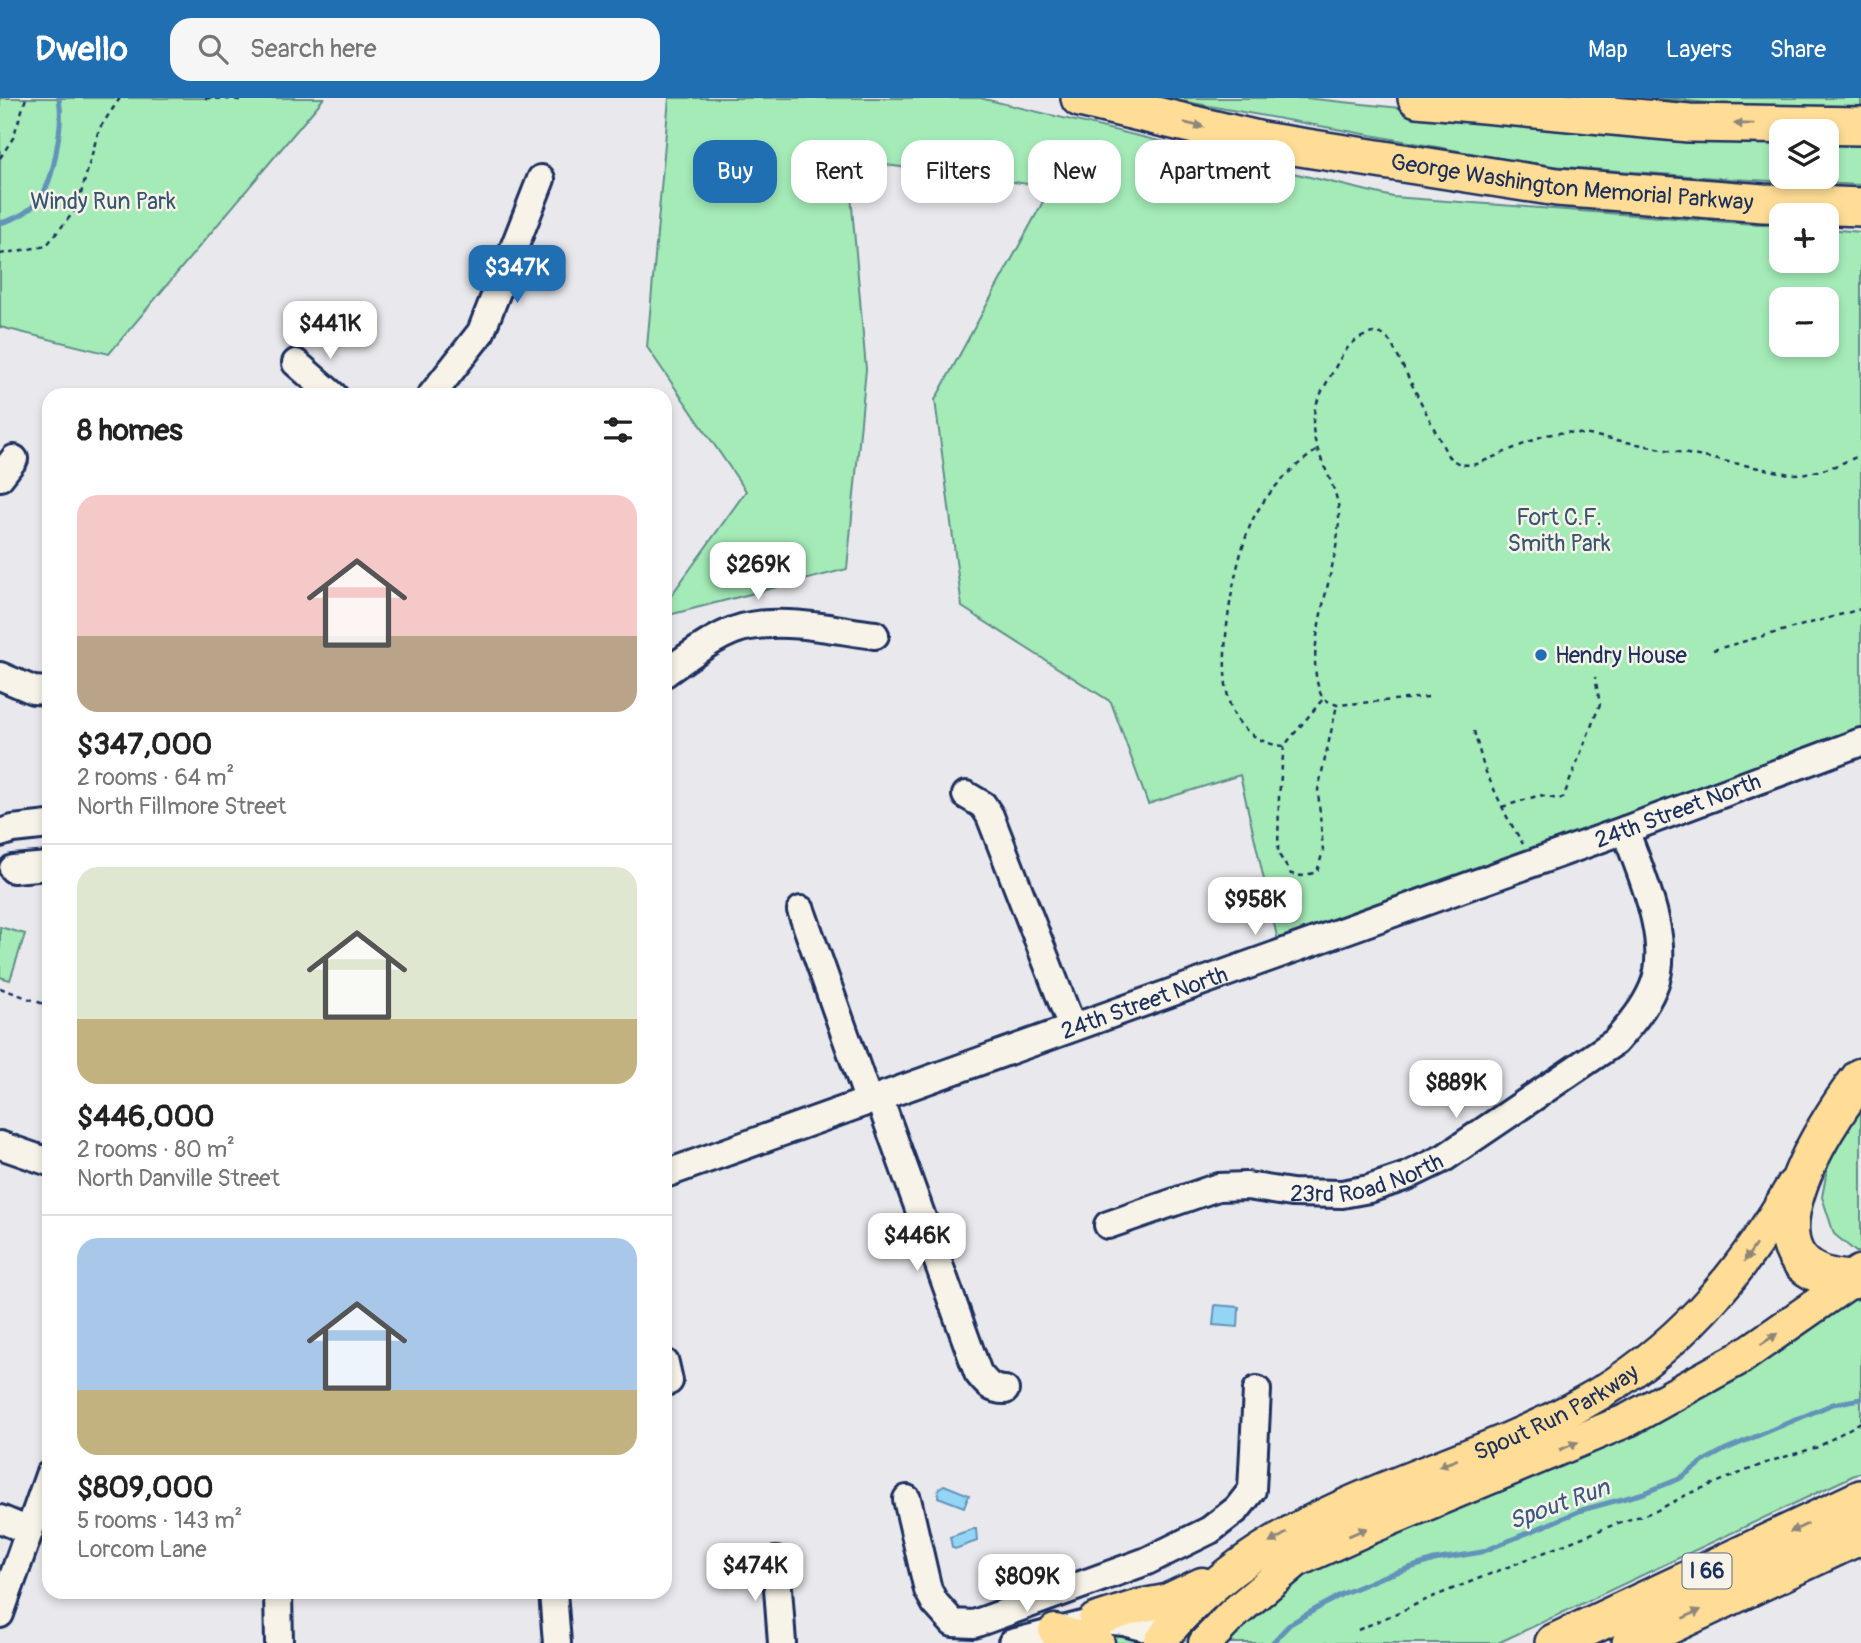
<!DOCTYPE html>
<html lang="en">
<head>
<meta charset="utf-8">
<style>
	body { margin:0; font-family:Pangolin,sans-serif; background:#f6f6f6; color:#222; height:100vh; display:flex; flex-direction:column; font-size:26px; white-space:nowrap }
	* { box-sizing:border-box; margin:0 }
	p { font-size:23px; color:#767676 }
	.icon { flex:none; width:38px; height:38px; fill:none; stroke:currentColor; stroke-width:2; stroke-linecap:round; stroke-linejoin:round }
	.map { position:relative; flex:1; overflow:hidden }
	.drawer { position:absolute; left:42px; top:290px; width:630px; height:1211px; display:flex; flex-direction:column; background:#fff; border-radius:21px; box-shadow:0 4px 10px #0003 }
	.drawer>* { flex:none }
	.guide { position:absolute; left:693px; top:42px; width:665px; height:63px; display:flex; gap:14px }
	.tools { position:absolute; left:1769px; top:21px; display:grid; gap:14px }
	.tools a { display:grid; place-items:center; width:70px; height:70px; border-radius:14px; background:#fff; box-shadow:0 4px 10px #0003; font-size:35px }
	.price { position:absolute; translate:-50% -60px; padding:0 16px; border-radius:14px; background:#fff; color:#222; font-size:23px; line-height:46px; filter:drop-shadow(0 2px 4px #0008) }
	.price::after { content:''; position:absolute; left:50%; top:42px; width:21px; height:16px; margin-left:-10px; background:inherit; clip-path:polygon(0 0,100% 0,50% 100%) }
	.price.active { background:#1f6fb2; color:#fff }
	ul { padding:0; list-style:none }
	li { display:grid; align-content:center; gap:14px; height:371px; padding:0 35px }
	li+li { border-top:2px solid #e0e0e0 }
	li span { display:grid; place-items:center; height:217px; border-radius:21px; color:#555 }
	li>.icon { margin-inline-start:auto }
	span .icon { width:126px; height:126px; fill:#fffc; stroke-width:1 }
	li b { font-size:30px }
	h2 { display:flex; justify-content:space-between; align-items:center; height:84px; padding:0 35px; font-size:30px }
	.chip { padding:0 24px; border-radius:21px; background:#fff; box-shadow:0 4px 10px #0003; font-size:24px; line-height:63px }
	.chip.active { background:#1f6fb2; color:#fff }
	header { display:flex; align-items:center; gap:42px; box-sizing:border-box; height:98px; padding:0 35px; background:#1f6fb2; color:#fff }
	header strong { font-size:33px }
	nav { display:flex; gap:38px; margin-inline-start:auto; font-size:24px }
	.search { width:490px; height:63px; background:#f6f6f6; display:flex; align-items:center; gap:18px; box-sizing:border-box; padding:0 24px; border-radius:21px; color:#767676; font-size:26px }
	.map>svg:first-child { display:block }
	.green { fill:#a4ebb7; stroke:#608d8a; stroke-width:2; fill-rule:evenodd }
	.water { fill:#93d5f5; stroke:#6393b9; stroke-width:2 }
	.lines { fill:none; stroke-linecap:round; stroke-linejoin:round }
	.stream { stroke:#6393b9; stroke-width:5 }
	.minor-casing { stroke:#1b2f5e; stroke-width:32 }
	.major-casing { stroke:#1b2f5e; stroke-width:37 }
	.highway-casing { stroke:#1b2f5e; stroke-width:42 }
	.path { stroke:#1b2f5e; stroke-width:2.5; stroke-dasharray:5 5; stroke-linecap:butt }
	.minor { stroke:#f7f3e8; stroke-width:26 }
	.major { stroke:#ffdd96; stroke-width:32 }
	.highway { stroke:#ffdd96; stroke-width:37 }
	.oneway { fill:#8d867a }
	.poi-dot { fill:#1f6fb2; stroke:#f7f3e8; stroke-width:2.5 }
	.labels { text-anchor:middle; stroke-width:5; stroke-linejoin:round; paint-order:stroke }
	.shield { fill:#f7f3e8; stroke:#5d6a87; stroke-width:2 }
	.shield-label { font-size:21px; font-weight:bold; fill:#1b2f5e }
	.street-label { font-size:23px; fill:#1b2f5e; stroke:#f7f3e8 }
	.park-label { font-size:23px; fill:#365570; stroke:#f7f3e8 }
	.poi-label { font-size:23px; fill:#1b2f5e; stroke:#f7f3e8; text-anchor:start }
	.water-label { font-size:24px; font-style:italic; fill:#395884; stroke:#f7f3e8 }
</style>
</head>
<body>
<header>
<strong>Dwello</strong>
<div class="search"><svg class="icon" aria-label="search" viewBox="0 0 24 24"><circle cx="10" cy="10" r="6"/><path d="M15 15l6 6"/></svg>Search here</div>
<nav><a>Map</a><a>Layers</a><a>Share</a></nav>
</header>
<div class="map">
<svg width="1861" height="1545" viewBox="0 0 1861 1545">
	<rect width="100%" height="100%" fill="#e9e9ed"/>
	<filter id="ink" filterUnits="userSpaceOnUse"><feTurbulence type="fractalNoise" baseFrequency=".0143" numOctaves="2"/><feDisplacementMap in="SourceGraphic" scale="14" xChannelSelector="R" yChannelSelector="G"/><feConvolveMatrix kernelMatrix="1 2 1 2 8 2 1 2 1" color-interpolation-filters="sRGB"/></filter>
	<g filter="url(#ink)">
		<g class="green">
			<polygon points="0,0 324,0 109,256 0,229"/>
			<path d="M669,0H980L1393,99L1781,128L1782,163H1827V131L1861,134V631L1278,843L1240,677L1148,706L1111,604L962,509L935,302L1051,89L848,62L866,271L847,471L665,518V506L746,393L647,249ZM1782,201H1827V247H1782Z"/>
			<polygon points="1165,0 1305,0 1744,46 1781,46 1782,79 1827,79 1827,47 1861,47 1861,87 1731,81 1536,67"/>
			<polygon points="1654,0 1861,0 1861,9 1755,9"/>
			<polygon points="0,829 25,836 10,882 0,879"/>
			<polygon points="1861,1012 1861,1154 1856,1154 1834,1136 1822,1099 1828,1067 1849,1026"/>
			<polygon points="1861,1191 1861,1374 1498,1545 1216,1545 1294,1477"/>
			<polygon points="1108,1533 1143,1541 1141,1545 1113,1545 1107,1541"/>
		</g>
		<g class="water">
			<polygon points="1215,1207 1239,1209 1238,1229 1213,1227"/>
			<polygon points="944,1387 969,1397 964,1409 938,1399 939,1390"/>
			<polygon points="973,1431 976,1431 977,1443 955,1451 952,1449 950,1439"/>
		</g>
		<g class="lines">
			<g class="stream">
				<path d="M0,125C41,115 51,88 57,49C60,31 62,17 59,0"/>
				<polyline points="1272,1545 1290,1526 1342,1496 1382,1479 1434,1462 1482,1454 1582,1412 1644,1395 1679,1381 1704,1363 1726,1351 1833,1306 1861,1301"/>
			</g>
			<g class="minor-casing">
				<g id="minor">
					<polyline points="296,265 334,298"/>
					<polyline points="431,298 481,234 541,81"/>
					<polyline points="0,379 14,361"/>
					<path d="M665,575C688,559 722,532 750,528C791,521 835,532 875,537"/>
					<polyline points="0,578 33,592 49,593"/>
					<polyline points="966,697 983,707 990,718 1072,929"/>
					<polyline points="0,735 13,731 49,727"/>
					<polyline points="13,771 49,768"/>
					<polyline points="801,812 869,1004"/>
					<path d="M879,1000L978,1275C986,1285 991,1292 1005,1292"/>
					<polyline points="0,1047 49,1064"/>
					<path id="s1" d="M665,1076L1625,732L1861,644"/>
					<path id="s2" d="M1108,1127L1218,1089L1247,1088L1292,1095L1342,1096L1369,1091L1407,1078L1444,1060L1615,944C1630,927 1644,911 1653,890C1673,846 1641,775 1625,732"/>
					<polyline points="665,1265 669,1283"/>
					<polyline points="907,1401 928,1492 935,1505 953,1525 974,1526 1147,1463 1210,1432 1237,1411 1252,1392 1257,1292"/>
					<polyline points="0,1421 29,1433"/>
					<polyline points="776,1463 782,1545"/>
					<polyline points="278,1494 279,1545"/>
					<polyline points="553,1494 557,1545"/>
					<polyline points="0,1516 49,1377"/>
					<polyline points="1012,1545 1102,1522 1124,1524 1166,1535"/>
				</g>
			</g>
			<g class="major-casing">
				<g id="major">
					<polyline points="1095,1522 1139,1508 1166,1503 1202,1486"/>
					<polyline points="1055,1533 1098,1545"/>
					<path id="s3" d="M1160,1545C1170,1528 1184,1516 1198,1502C1305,1398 1456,1376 1583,1305C1677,1253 1739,1179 1793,1087"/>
					<polyline points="1205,1545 1233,1516 1296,1463 1369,1430 1628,1322 1740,1260 1852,1182"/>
				</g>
			</g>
			<g class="highway-casing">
				<g id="highway">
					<path id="s4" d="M1080,0L1262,43L1557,89L1763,105L1861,109"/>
					<polyline points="1417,0 1689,25 1861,28"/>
					<path d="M1861,979C1822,1029 1727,1177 1852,1182L1861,1176"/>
					<polyline points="1554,1545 1861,1401"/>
					<polyline points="1631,1545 1861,1437"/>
				</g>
			</g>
			<g class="path">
				<polyline points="205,0 242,2 243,0"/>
				<polyline points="0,60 13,40 26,0"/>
				<polyline points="0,156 46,148 77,110 99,31 120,0"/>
				<path d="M1316,353C1292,369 1268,393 1254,419C1234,459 1209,586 1238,623C1250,638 1266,647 1284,648L1323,601"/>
				<polyline points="1713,552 1861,511"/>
				<path d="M1428,599L1337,607L1323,601C1300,556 1334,483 1338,434C1339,425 1340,412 1337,402C1330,372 1306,345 1315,311C1318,299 1325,288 1331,277C1339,263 1345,248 1360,240C1374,233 1381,232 1391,245L1448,358C1457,367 1465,368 1477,366L1545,337L1566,334L1596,338L1790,376C1820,376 1835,368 1861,357"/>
				<polyline points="1474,633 1484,670 1507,719 1523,746"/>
				<polyline points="1284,648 1279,698 1278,755 1291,776 1302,778 1317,774 1323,753 1318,692 1337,607"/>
				<polyline points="1502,709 1540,697 1557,701 1563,700 1600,606 1595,579"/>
				<polyline points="0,890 49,908"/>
				<polyline points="1358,1532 1435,1498 1618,1425 1656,1413 1690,1395 1771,1363 1818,1349 1861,1324"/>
			</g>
			<use href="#minor" class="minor"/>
			<use href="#major" class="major"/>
			<use href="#highway" class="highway"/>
		</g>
		<defs><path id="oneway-solid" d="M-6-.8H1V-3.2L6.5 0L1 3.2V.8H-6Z" transform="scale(1.75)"/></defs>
		<g class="oneway">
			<use href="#oneway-solid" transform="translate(1744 26) rotate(-179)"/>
			<use href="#oneway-solid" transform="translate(1194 27) rotate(13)"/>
			<use href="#oneway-solid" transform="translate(1750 1155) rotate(124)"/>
			<use href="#oneway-solid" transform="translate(1769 1241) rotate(-34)"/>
			<use href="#oneway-solid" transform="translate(1569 1348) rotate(-23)"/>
			<use href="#oneway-solid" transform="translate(1448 1365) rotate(159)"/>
			<use href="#oneway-solid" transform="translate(1799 1430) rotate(155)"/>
			<use href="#oneway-solid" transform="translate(1358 1434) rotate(-23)"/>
			<use href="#oneway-solid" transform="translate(1278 1440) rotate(150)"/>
			<use href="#oneway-solid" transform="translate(1692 1516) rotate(-25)"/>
		</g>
	</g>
	<circle class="poi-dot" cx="1541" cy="557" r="7"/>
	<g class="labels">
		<rect class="shield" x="1682.5" y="1455.5" width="49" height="35" rx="5"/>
		<g class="shield-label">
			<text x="1707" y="1480">I 66</text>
		</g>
		<g class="street-label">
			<text dy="8" stroke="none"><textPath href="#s4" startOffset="500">George Washington Memorial Parkway</textPath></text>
			<text dy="8" stroke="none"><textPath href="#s1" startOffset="1076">24th Street North</textPath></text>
			<text dy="8" stroke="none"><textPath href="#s1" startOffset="509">24th Street North</textPath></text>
			<text dy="8" stroke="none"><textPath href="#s2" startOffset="268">23rd Road North</textPath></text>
			<text dy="8" stroke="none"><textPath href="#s3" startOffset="464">Spout Run Parkway</textPath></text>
		</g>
		<g class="park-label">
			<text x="103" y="111">Windy Run Park</text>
			<text x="1559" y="427">Fort C.F.<tspan x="1559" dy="26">Smith Park</tspan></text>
		</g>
		<g class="poi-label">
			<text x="1555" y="565">Hendry House</text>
		</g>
		<g class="water-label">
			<text transform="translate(1559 1406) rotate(-20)" y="8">Spout Run</text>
		</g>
	</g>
</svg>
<div class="tools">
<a><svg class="icon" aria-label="layers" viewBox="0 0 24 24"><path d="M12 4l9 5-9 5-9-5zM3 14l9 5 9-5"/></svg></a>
<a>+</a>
<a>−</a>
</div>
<b class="price active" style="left:517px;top:207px">$347K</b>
<b class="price" style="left:330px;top:263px">$441K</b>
<b class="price" style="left:758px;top:504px">$269K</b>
<b class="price" style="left:1255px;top:839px">$958K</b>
<b class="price" style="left:1456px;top:1022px">$889K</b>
<b class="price" style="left:917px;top:1175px">$446K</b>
<b class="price" style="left:755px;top:1505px">$474K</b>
<b class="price" style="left:1027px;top:1516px">$809K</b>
<div class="guide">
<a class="chip active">Buy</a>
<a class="chip">Rent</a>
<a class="chip">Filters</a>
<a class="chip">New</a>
<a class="chip">Apartment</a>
</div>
<section class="drawer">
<h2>8 homes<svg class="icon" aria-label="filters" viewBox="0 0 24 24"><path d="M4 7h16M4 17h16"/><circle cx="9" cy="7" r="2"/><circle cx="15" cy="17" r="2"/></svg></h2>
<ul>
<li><span style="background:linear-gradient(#f6c9c9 65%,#b9a48a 0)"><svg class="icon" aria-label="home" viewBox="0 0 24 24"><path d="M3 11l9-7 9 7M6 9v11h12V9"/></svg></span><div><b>$347,000</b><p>2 rooms · 64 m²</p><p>North Fillmore Street</p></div></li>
<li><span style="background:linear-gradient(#dfe7d0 70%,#c2b280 0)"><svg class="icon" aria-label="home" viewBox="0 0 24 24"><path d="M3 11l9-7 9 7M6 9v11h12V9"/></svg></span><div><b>$446,000</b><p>2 rooms · 80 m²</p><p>North Danville Street</p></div></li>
<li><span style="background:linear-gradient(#a9c7e8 70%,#c2b280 0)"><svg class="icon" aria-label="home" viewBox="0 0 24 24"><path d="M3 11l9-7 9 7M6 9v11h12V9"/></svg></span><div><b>$809,000</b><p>5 rooms · 143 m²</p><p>Lorcom Lane</p></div></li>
</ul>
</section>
</div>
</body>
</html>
